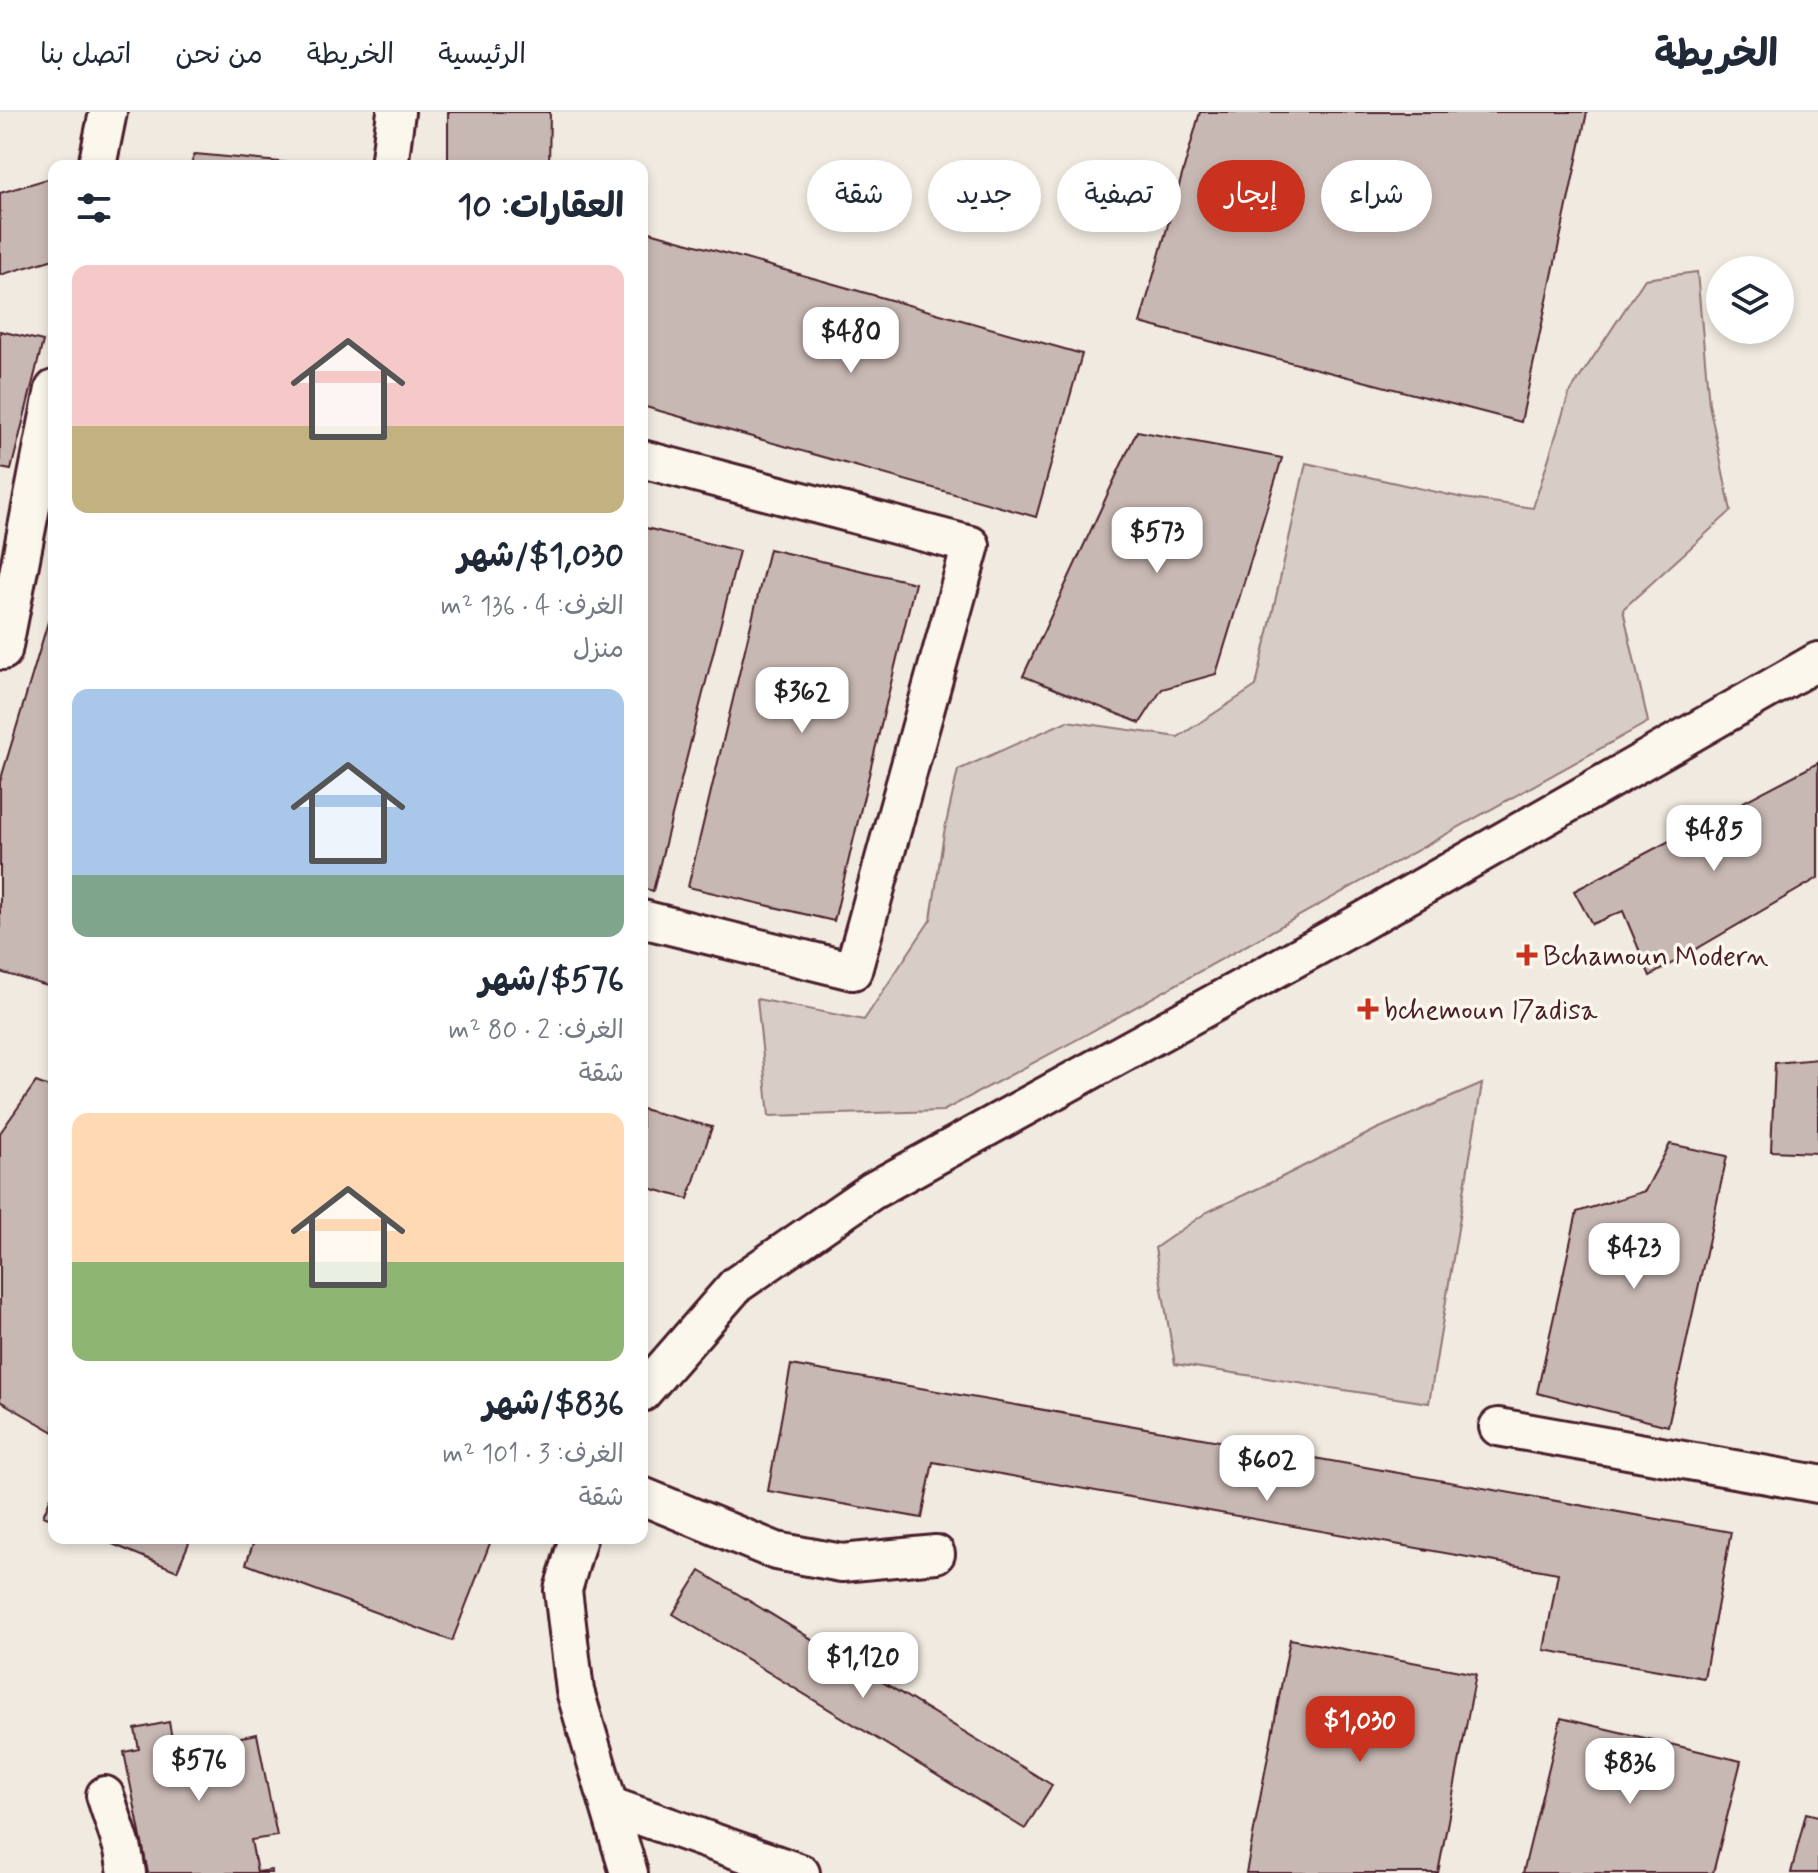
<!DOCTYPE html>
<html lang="ar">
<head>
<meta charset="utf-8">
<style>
	body { margin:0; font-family:Mynerve,"Playpen Sans Arabic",sans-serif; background:#f6f6f7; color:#1f2937; direction:rtl; height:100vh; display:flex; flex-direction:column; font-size:30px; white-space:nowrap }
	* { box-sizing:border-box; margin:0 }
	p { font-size:26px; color:#747a83 }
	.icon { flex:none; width:44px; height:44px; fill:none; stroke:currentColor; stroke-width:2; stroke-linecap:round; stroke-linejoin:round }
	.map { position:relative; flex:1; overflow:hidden; direction:ltr }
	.drawer { position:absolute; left:48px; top:48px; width:600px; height:1384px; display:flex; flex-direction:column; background:#fff; border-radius:16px; box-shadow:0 4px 12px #0003; direction:rtl }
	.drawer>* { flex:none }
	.hud { position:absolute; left:672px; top:48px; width:760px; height:72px; direction:rtl; display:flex; gap:16px }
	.tools { position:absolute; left:1706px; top:144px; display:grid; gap:16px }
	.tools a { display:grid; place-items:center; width:88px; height:88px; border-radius:50%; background:#fff; box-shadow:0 4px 12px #0003; font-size:40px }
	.price { position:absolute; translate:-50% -68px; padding:0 18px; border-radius:16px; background:#fff; color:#222; font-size:26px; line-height:52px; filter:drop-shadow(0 2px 4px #0008) }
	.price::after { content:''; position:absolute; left:50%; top:48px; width:24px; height:18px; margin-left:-12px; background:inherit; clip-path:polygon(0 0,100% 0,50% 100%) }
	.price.active { background:#c8321e; color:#fff }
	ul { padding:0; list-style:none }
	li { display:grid; align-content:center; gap:16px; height:424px; padding:0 24px }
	li span { display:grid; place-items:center; height:248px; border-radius:16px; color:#555 }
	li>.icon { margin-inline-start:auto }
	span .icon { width:144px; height:144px; fill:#fffc; stroke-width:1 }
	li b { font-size:34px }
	h2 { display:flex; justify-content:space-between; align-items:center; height:96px; padding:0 24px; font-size:34px }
	.pill { padding:0 28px; border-radius:36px; background:#fff; box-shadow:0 4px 12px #0003; font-size:28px; line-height:72px }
	.pill.active { background:#c8321e; color:#fff }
	header { display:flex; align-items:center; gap:48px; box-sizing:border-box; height:112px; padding:0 40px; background:#fff; border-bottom:2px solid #e0e1e3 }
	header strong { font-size:38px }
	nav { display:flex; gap:44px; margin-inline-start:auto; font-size:28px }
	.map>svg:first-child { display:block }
	.green { fill:#d8ccc6; stroke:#917678; stroke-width:2 }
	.building { fill:#c8b8b3; stroke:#4a1f2b; stroke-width:2 }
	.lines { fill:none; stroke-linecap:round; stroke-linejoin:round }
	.minor-casing { stroke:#4a1f2b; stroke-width:42 }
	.minor { stroke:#fbf7ec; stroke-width:36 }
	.poi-dot { fill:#c8321e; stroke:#fbf7ec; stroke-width:3 }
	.labels { text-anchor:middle; stroke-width:7; stroke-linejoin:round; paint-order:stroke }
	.poi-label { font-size:28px; fill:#4a1f2b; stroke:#fbf7ec; text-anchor:start }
</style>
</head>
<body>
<header>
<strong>الخريطة</strong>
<nav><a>الرئيسية</a><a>الخريطة</a><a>من نحن</a><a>اتصل بنا</a></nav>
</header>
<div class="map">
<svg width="1818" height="1761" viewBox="0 0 1818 1761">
	<rect width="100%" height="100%" fill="#f0eae0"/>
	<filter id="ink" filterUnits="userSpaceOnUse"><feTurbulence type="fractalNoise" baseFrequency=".0125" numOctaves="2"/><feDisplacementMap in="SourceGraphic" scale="16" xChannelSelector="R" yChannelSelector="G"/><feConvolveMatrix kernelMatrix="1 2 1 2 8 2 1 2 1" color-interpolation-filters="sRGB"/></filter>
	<g filter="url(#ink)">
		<g class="green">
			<polygon points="1697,160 1709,292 1731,399 1623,497 1648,610 1078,927 943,999 769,1004 757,887 864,908 931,807 944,721 958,658 1067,609 1178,625 1256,574 1306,351 1463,386 1533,396 1569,282 1645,167"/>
			<polygon points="1482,972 1429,1291 1175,1252 1155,1136 1207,1100 1274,1069 1377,1017"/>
		</g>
		<g class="building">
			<polygon points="448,0 550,0 549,54 448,54"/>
			<polygon points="1200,0 1587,0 1521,310 1140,211"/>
			<polygon points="195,42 323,54 190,54"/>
			<polygon points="54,65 54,147 0,163 0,81"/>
			<polygon points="650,120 1082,242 1036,405 642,294 642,146"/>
			<polygon points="0,219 43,229 11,358 0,356"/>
			<polygon points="1137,319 1282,346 1216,562 1162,577 1140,611 1023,564"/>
			<polygon points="642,415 739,439 653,779 642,776"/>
			<polygon points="769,437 915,471 834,809 688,775"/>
			<polygon points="54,490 54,876 0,860 0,670"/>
			<polygon points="1818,651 1818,766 1650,864 1623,799 1592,812 1574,779"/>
			<polygon points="1818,947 1818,1041 1771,1039 1775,951"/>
			<polygon points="36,970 54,977 54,1320 0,1289 0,1021"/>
			<polygon points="642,997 712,1015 688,1087 642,1074"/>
			<polygon points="1670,1032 1727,1044 1668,1314 1537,1281 1577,1100 1645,1079"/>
			<polygon points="791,1253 1731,1420 1704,1566 1544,1538 1558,1461 933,1350 922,1406 768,1379"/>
			<polygon points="54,1378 54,1408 43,1404"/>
			<polygon points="98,1426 191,1426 177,1459"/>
			<polygon points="255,1426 492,1426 452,1529 246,1452"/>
			<polygon points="700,1459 1052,1673 1025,1717 673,1502"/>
			<polygon points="1290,1527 1476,1562 1438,1761 1246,1761"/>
			<polygon points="1561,1606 1741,1649 1713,1761 1523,1761"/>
			<polygon points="169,1610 174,1638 257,1622 277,1724 251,1728 257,1760 271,1758 272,1761 148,1761 124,1640 139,1637 135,1617"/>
			<polygon points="1806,1701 1818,1704 1818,1761 1791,1761"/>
		</g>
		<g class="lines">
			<g class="minor-casing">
				<g id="minor">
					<polyline points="97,54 108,0"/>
					<polyline points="389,54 396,0"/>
					<polyline points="642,347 971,433 853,859 642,807"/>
					<polyline points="3,539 54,277"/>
					<polyline points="642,1281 736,1173 872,1079 1347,818 1818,549"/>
					<polyline points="1498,1315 1818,1372"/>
					<polyline points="642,1384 776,1439 842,1451 936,1442"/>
					<polyline points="578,1426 563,1478 575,1579 629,1761"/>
					<polyline points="105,1683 123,1738 127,1761"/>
					<polyline points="611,1694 801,1761"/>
				</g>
			</g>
			<use href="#minor" class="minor"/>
		</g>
	</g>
	<g class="poi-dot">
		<path d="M1523 831h8v8h8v8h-8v8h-8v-8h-8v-8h8z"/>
		<path d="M1364 885h8v8h8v8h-8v8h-8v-8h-8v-8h8z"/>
	</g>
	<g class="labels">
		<g class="poi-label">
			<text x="1543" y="853">Bchamoun Modern</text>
			<text x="1384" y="907">bchemoun l7adisa</text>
		</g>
	</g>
</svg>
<div class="tools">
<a><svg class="icon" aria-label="layers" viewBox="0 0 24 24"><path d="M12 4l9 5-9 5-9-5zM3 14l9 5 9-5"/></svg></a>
</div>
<b class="price" style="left:851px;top:263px">$480</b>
<b class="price" style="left:1157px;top:463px">$573</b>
<b class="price" style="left:802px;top:623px">$362</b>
<b class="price" style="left:1714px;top:761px">$485</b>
<b class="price" style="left:1634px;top:1179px">$423</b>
<b class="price" style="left:1267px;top:1391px">$602</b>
<b class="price" style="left:863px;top:1588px">$1,120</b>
<b class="price active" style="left:1360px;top:1652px">$1,030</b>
<b class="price" style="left:199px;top:1691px">$576</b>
<b class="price" style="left:1630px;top:1694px">$836</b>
<div class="hud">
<a class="pill">شراء</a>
<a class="pill active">إيجار</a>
<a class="pill">تصفية</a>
<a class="pill">جديد</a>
<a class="pill">شقة</a>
</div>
<section class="drawer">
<h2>العقارات: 10<svg class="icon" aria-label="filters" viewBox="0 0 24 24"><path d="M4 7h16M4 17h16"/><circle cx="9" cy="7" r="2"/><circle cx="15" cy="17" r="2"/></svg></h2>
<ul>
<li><span style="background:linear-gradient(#f6c9c9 65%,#c2b280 0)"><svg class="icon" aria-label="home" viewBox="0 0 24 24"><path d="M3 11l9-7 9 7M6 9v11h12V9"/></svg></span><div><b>$1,030/شهر</b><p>الغرف: 4 · 136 m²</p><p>منزل</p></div></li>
<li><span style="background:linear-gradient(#a9c7e8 75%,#7fa58c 0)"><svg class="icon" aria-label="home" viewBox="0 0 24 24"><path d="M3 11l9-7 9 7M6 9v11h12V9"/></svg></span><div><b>$576/شهر</b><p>الغرف: 2 · 80 m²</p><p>شقة</p></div></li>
<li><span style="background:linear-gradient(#ffd9b3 60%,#8fb573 0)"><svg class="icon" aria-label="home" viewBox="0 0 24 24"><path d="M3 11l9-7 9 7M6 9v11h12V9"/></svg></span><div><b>$836/شهر</b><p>الغرف: 3 · 101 m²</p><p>شقة</p></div></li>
</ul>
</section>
</div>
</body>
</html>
